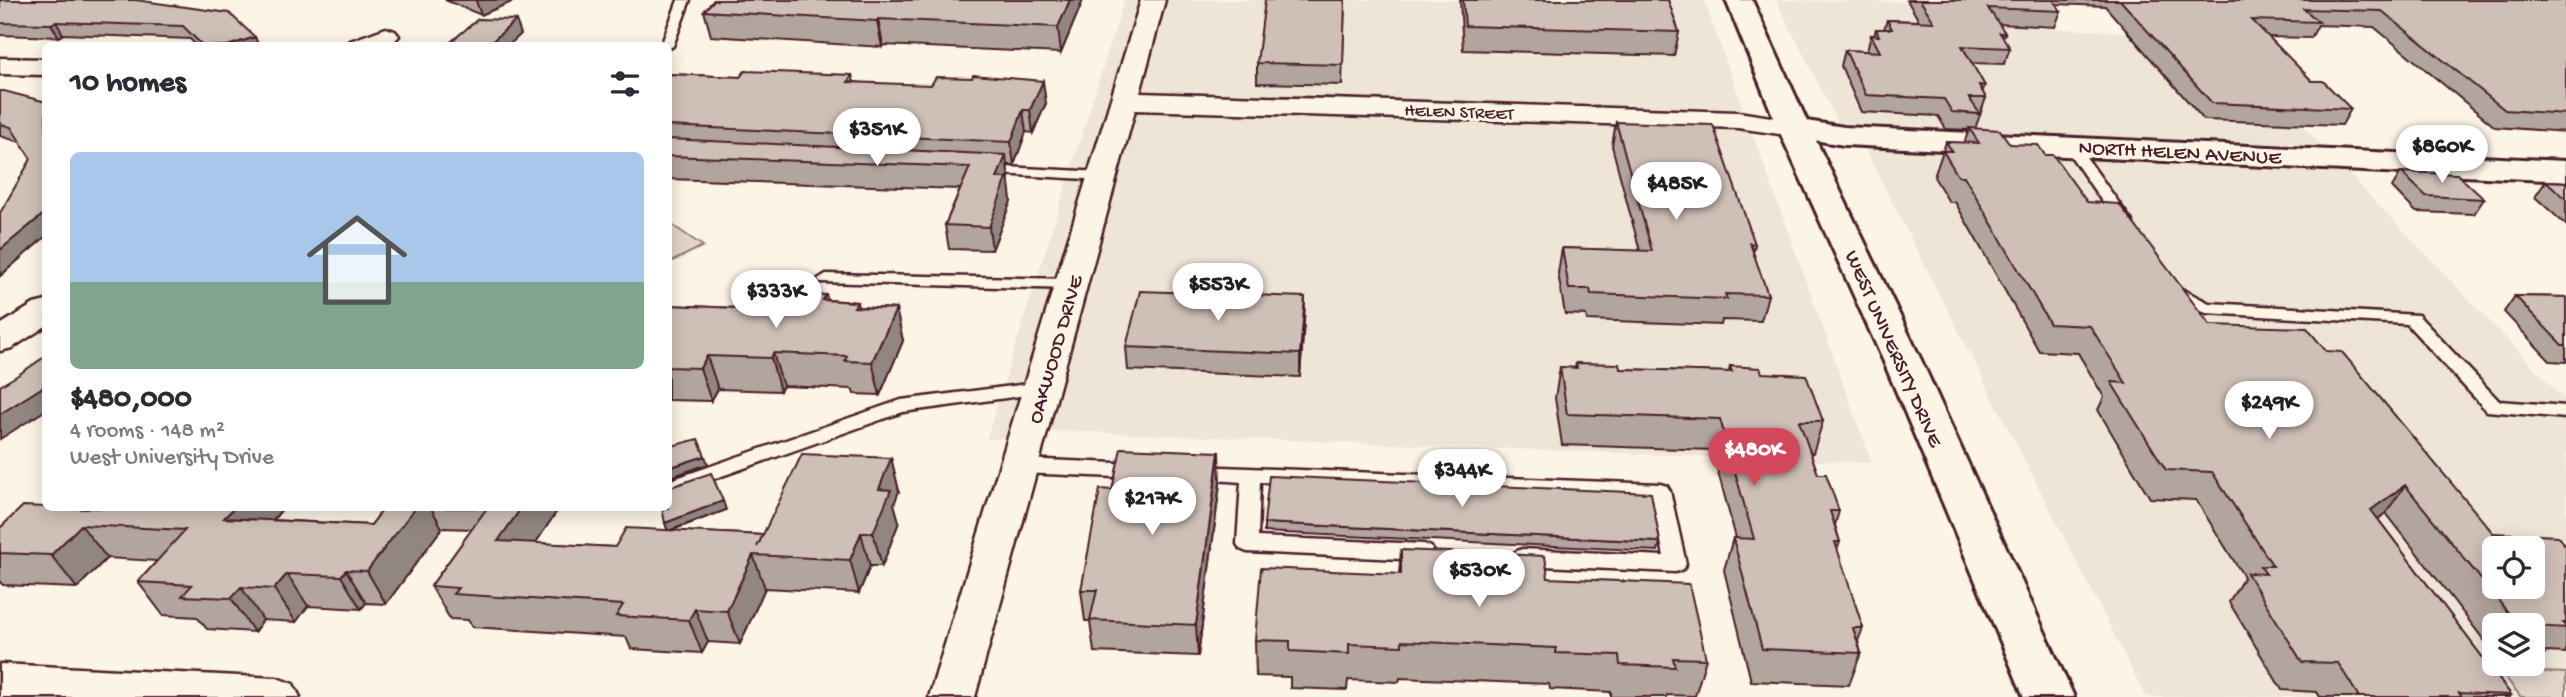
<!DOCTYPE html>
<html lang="en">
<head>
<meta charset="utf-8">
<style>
	body { margin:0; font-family:"Gochi Hand",sans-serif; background:#f2f2f3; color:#2b2b33; height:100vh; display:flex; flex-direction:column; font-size:26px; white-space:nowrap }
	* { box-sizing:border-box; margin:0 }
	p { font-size:23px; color:#7c7c81 }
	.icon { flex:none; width:38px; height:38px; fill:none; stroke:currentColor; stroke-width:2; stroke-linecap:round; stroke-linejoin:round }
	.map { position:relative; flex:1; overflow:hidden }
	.details { position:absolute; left:42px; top:42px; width:630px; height:469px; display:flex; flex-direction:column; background:#fff; border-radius:10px; box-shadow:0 4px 18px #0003 }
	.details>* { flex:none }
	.tools { position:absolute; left:2482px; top:536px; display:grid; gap:14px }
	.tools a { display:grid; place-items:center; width:63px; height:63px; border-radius:10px; background:#fff; box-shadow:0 4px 18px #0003; font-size:35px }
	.price { position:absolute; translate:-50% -60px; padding:0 16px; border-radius:24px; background:#fff; color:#222; font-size:23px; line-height:46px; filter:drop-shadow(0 2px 4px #0008) }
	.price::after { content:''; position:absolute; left:50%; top:42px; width:21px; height:16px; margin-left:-10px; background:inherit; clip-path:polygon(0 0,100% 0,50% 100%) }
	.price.active { background:#d1495b; color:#fff }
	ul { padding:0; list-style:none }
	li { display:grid; align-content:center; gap:14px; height:371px; padding:0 28px }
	li span { display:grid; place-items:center; height:217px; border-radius:10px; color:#555 }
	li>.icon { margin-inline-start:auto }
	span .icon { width:126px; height:126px; fill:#fffc; stroke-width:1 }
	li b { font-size:30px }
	h2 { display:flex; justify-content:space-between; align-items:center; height:84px; padding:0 28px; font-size:30px }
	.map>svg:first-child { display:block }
	.built { fill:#eee5d7; fill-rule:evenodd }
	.green { fill:#e2d5ca; stroke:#967a7a; stroke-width:2 }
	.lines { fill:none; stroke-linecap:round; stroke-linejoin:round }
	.service-casing { stroke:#4a1f2b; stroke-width:5 }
	.minor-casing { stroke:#4a1f2b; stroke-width:5 }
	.tertiary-casing { stroke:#4a1f2b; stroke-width:6 }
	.secondary-casing { stroke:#4a1f2b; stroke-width:6 }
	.service { fill:#fcf5e5; fill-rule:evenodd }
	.minor { fill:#fcf5e5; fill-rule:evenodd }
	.tertiary { fill:#fcf5e5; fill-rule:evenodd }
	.secondary { fill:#fcf5e5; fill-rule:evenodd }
	.wall { fill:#b2a59d; stroke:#4a1f2b; stroke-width:2 }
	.shaded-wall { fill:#918680; stroke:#4a1f2b; stroke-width:2 }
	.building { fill:#cfc0b7; stroke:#4a1f2b; stroke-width:2; fill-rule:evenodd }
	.labels { text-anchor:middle; stroke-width:6; stroke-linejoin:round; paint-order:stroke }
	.far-street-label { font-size:18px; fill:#4a1f2b; stroke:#fcf5e5 }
	.street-label { font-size:21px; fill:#4a1f2b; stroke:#fcf5e5 }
</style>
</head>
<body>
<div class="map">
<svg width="2566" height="697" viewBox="0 0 2566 697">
	<rect width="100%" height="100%" fill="#fcf5e5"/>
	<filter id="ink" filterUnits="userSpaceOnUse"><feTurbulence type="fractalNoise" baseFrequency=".0143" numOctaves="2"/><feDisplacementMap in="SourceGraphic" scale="14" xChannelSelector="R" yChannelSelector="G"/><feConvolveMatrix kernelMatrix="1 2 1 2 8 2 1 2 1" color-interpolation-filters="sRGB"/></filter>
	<g filter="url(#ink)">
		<g class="built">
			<polygon points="1124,0 1704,0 1872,463 1061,431 986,440"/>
			<polygon points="1776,0 1920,2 1933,22 2223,37 2326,151 1838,123"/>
			<path d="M1864,147L2346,171L2566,401V697H2146ZM2494,548H2532V586H2494ZM2494,625H2532V663H2494Z"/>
		</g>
		<g class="green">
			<polygon points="669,223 703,246 669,263"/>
			<polygon points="2500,670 2566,673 2566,697 2521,697"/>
		</g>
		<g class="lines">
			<g class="service-casing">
				<g id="service">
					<polygon points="678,0 690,0 673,46 668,49 668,46 661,46"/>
					<polygon points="2071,142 2076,143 2131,220 2133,223 2131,226 2119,226 2064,146"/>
					<polygon points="985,166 1103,172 1110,176 1103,180 980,173 978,170"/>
					<polygon points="826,274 1072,279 1080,284 1072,289 820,282 818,279"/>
					<polygon points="2172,284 2209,303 2418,315 2499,401 2566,406 2566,418 2487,411 2407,324 2206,313 2170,298 2164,289"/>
					<polygon points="1043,382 1052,388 1049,392 903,412 668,495 668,481 901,400"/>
					<polygon points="1021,459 1140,464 1147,466 1150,471 1147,476 1140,478 1021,473 1014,471 1011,466 1014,461"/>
					<polygon points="1196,466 1660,484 1667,486 1670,491 1686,564 1683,569 1676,572 1522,565 1515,562 1512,557 1515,552 1522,549 1664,556 1652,498 1260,482 1258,537 1424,544 1431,547 1434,552 1431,557 1424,560 1247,552 1240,549 1237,544 1241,482 1189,478 1186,473 1189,468"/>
				</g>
			</g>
			<g class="minor-casing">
				<g id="minor">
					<polygon points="1141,0 1165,0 1140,93 1738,112 1804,122 1808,128 1804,134 1794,136 1738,128 1135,110 975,697 929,697"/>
					<path d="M386,28L395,31L399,36C388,51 363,46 346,46L350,41Z"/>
					<polygon points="0,58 46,59 46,75 0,74"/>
					<polygon points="46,301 46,326 12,348 0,351 0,325 34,304"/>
					<polygon points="0,664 277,678 293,684 300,697 0,697"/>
				</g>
			</g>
			<g class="tertiary-casing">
				<polygon id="tertiary" points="1794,119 1844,127 2566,161 2566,181 1844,145 1783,135 1778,128 1783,121"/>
			</g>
			<g class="secondary-casing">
				<polygon id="secondary" points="1726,0 1752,0 1810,128 1922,362 2074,697 2024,697 1884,362 1778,128"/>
			</g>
			<use href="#service" class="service"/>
			<use href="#minor" class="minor"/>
			<use href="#tertiary" class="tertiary"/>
			<use href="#secondary" class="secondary"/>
		</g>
		<g class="wall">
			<polygon points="0,0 135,0 259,46 197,46 190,39 63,34 59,37 0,35"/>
			<polygon points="445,0 516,0 481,15"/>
			<polygon points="714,0 1083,0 1061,53 883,45 882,47 711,36 704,11"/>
			<polygon points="1345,0 1342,85 1257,83 1257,63"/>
			<polygon points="1460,0 1668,0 1679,32 1674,56 1463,50"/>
			<polygon points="1907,0 2566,0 2566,132 2495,127 2374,27 2318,25 2311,38 2268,37 2312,81 2351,109 2342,125 2204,120 2105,6 2055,4 2061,11 2055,27 1999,24 2005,33 2003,38 2010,48 2004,64 1971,63 1985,86 1982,92 1986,98 1975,129 2010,144 2045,155 2087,202 2210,325 2326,351 2493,533 2566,546 2566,653 2546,652 2542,656 2532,656 2532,625 2494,625 2494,653 2386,513 2378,519 2511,695 2510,697 2320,697 2317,692 2282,690 2229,602 2244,577 2196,500 2150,498 2098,410 2104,397 2078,353 2039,351 1955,202 1949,202 1934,177 1946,142 1964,143 1969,130 1946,129 1938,116 1861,112 1841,66 1845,50 1867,51 1871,35 1874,36 1876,29 1884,29 1887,20 1919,21"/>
			<polygon points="668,74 740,77 852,75 854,82 1046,103 1033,133 1026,132 1014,165 1007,165 1009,178 1008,181 1011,201 992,250 949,249 945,225 960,189 668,179"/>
			<polygon points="0,91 46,102 46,236 0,276 31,159 20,142 0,136"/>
			<polygon points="1616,122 1755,244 1753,253 1768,295 1761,321 1722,320 1721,325 1587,320 1586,315 1565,314 1558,273 1562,248 1640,251 1612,146"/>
			<polygon points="2401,172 2484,199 2474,214 2416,212 2392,187"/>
			<polygon points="2546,181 2566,182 2566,225 2535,197"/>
			<polygon points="826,295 828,300 857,302 858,307 896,309 903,341 880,395 854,394 852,389 783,386 780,391 718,389 711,401 668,400 668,305 736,308 774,298"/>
			<polygon points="2515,296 2566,297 2566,362 2550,361 2504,312"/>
			<polygon points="1305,297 1304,320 1300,377 1128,370 1126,347"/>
			<polygon points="1576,363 1620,369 1729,372 1730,366 1762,373 1823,421 1813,453 1810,452 1818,474 1839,511 1835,525 1840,542 1837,550 1863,628 1858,641 1861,653 1849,685 1751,681 1724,570 1733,538 1736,538 1712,450 1562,445 1555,398 1560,367 1575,368"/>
			<polygon points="891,458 899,491 894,504 899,522 882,566 870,566 859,593 765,588 740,644 708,642 702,653 631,649 626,637 472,627 468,620 450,619 431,586 472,529 442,528 386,604 366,603 361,609 308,606 296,622 263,620 254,632 207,629 197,617 163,615 138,582 157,561 107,558 77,588 3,585 0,582 0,528 88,509 90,508 283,508 273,520 371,525 384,508 559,508 535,543 615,547 668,531 665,523 726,510 670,531 763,535"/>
			<polygon points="1220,483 1198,656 1094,652 1090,621 1085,621 1081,590 1112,490"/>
			<polygon points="1264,523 1660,542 1658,551 1264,532"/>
			<polygon points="1401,550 1548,578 1706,659 1695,696 1667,695 1666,697 1611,697 1611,692 1550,689 1549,684 1400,678 1399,682 1348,680 1347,690 1290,688 1290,677 1256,676 1255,640 1399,574"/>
		</g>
		<g class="shaded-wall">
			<polygon points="478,0 516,0 481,15 476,1"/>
			<polygon points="1070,0 1083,0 1061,53 1058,27"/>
			<polygon points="878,19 883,45 882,47 877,21"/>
			<polygon points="516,20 521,34 508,46 487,46"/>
			<polygon points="56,22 63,34 59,37 51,24"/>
			<polygon points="255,37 259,46 227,46"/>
			<polygon points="1043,81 1046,103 1033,133 1030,110"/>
			<polygon points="1023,110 1026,132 1014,165 1011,142"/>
			<polygon points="1006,155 1011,201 992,250 989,227 997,178"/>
			<polygon points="46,212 46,236 0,276 0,250"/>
			<polygon points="1305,297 1304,320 1300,377 1300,354"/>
			<polygon points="896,309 903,341 880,395 872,362"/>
			<polygon points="773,353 783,386 780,391 771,358"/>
			<polygon points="707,356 718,389 711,401 700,368"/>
			<polygon points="46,385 46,410 0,439 0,414"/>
			<polygon points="1219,452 1220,483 1198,656 1196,625"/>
			<polygon points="705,456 708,464 668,478 668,468"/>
			<polygon points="891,458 899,491 894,504 899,522 882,566 873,533 879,489"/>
			<polygon points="2405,485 2386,513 2351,538 2371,510"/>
			<polygon points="723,501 726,510 668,531 665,523"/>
			<polygon points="234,508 283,508 246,551 224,518"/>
			<polygon points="415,508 431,508 442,528 386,604 367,571"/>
			<polygon points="521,508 559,508 515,574 498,541"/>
			<polygon points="81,525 107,558 77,588 51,555"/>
			<polygon points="861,533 870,566 859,593 850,560"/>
			<polygon points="753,555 765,588 740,644 727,611"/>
			<polygon points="346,570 366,603 361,609 341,576"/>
			<polygon points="287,574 308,606 296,622 274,589"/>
			<polygon points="241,587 263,620 254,632 231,598"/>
			<polygon points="695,609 708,642 702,653 689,620"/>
		</g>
		<g class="building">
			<polygon points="0,0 135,0 229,13 255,37 227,46 203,46 183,26 56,22 51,24 0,23"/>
			<polygon points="714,0 1070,0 1058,27 878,19 877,21 704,11"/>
			<polygon points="1265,0 1345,0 1343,65 1257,63"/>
			<polygon points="1463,0 1668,0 1679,32 1465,26"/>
			<polygon points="1920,0 2053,0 2061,11 1988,8 2005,33 2000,33 2010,48 1962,46 1985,86 1979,85 1986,98 1969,98 1980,114 1952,112 1944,99 1866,95 1845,50 1880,52 1871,35 1879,36 1876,29 1892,29 1887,20 1934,22"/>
			<polygon points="2120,0 2566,0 2566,114 2505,110 2382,11 2304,9 2319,22 2252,20 2312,81 2323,81 2351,109 2212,103"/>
			<polygon points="478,19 516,20 487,46 446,46"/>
			<polygon points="745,71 852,75 848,82 931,85 936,77 972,78 973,75 1043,81 1030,110 1023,110 1011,142 668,126 668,74 740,77"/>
			<polygon points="0,91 4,91 46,102 46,212 0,250 0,213 31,159 11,127 0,124"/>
			<polygon points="1616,122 1713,125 1755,244 1750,243 1768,295 1725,294 1727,299 1591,294 1590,289 1569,289 1562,248 1652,251"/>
			<path d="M1969,128L2000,130L2010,144L2038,145L2045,155H2053L2087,202L2119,204L2210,325L2307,328L2326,351L2342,352L2493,533L2557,536L2566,546V623H2563L2566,628L2532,626V625H2518L2405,485L2371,510L2511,695L2459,693L2462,697H2359L2338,663L2302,662L2247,573L2266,574L2260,566H2273L2212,472L2166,470L2111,382L2126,383L2090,326L2050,324L1964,176H1958L1943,151H1952L1946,142L1979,143ZM2494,548H2532V586H2494Z"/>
			<polygon points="668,139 1006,155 997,178 1007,178 989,227 945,225 970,167 668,156"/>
			<polygon points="2401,172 2457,174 2484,199 2426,196"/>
			<polygon points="2546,181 2566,182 2566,199"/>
			<polygon points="1140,291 1305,297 1300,354 1126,347"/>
			<polygon points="777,293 826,295 823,300 857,302 854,307 896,309 872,362 845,361 847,356 773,353 771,358 707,356 700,368 668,367 668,305 736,308 743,297 774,298"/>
			<polygon points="2515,296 2566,297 2566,345 2562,345"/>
			<polygon points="46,356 46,385 0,414 0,386 18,375"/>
			<polygon points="1576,363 1619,364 1620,369 1732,372 1730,366 1760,368 1762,373 1806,375 1823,421 1799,421 1818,474 1826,474 1839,511 1830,511 1840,542 1835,542 1863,628 1853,628 1861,653 1762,649 1733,538 1754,539 1720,419 1567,414 1560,367 1577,368"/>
			<polygon points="698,439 705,456 668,468 668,447"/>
			<polygon points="1121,448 1219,452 1196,625 1090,620 1097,590 1081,590 1100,489 1112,490"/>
			<polygon points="802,454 891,458 879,489 891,490 873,533 861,533 850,560 753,555 727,611 695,609 689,620 616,616 623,605 453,594 458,588 431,586 487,508 521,508 498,541 615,547 626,528 763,535 757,547"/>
			<polygon points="711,473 723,501 665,523 662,508 668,508 668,488"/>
			<polygon points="1269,476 1651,493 1660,542 1264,523"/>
			<polygon points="23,506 88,509 90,508 234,508 224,518 371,525 384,508 415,508 367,571 346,570 341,576 287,574 274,589 241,587 231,598 182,596 192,585 138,582 185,530 81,525 51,555 0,553 0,528"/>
			<polygon points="1401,550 1545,556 1548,578 1689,584 1706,659 1673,658 1675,667 1620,665 1619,655 1556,653 1556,648 1402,641 1402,646 1349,644 1349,654 1290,651 1290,641 1255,640 1261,568 1401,574"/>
		</g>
	</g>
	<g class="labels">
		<g class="far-street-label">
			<text transform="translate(1459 111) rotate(2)" y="6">HELEN STREET</text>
		</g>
		<g class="street-label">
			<text transform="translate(2180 151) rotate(3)" y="7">NORTH HELEN AVENUE</text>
			<text transform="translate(1895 348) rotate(66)" y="7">WEST UNIVERSITY DRIVE</text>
			<text transform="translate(1054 349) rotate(-74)" y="7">OAKWOOD DRIVE</text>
		</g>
	</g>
</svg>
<div class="tools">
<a><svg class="icon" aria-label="locate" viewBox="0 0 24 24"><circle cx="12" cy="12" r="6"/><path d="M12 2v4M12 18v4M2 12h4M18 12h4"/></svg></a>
<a><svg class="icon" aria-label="layers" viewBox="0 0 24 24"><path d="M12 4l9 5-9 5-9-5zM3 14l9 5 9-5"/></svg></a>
</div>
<b class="price" style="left:877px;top:168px">$351K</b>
<b class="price" style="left:2442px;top:185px">$860K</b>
<b class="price" style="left:1676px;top:222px">$485K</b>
<b class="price" style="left:1218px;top:323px">$553K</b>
<b class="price" style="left:776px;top:330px">$333K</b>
<b class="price" style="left:2269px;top:441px">$249K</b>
<b class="price active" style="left:1754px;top:488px">$480K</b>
<b class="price" style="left:1462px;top:509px">$344K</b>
<b class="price" style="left:1152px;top:537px">$217K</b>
<b class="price" style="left:1479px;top:609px">$530K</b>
<section class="details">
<h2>10 homes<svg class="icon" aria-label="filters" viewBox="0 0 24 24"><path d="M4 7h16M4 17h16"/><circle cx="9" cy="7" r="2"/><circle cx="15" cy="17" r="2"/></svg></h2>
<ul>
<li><span style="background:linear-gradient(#a9c7e8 60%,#7fa58c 0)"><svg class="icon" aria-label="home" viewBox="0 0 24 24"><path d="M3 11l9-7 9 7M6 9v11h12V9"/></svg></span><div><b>$480,000</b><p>4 rooms · 148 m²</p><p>West University Drive</p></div></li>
</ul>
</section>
</div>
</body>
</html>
